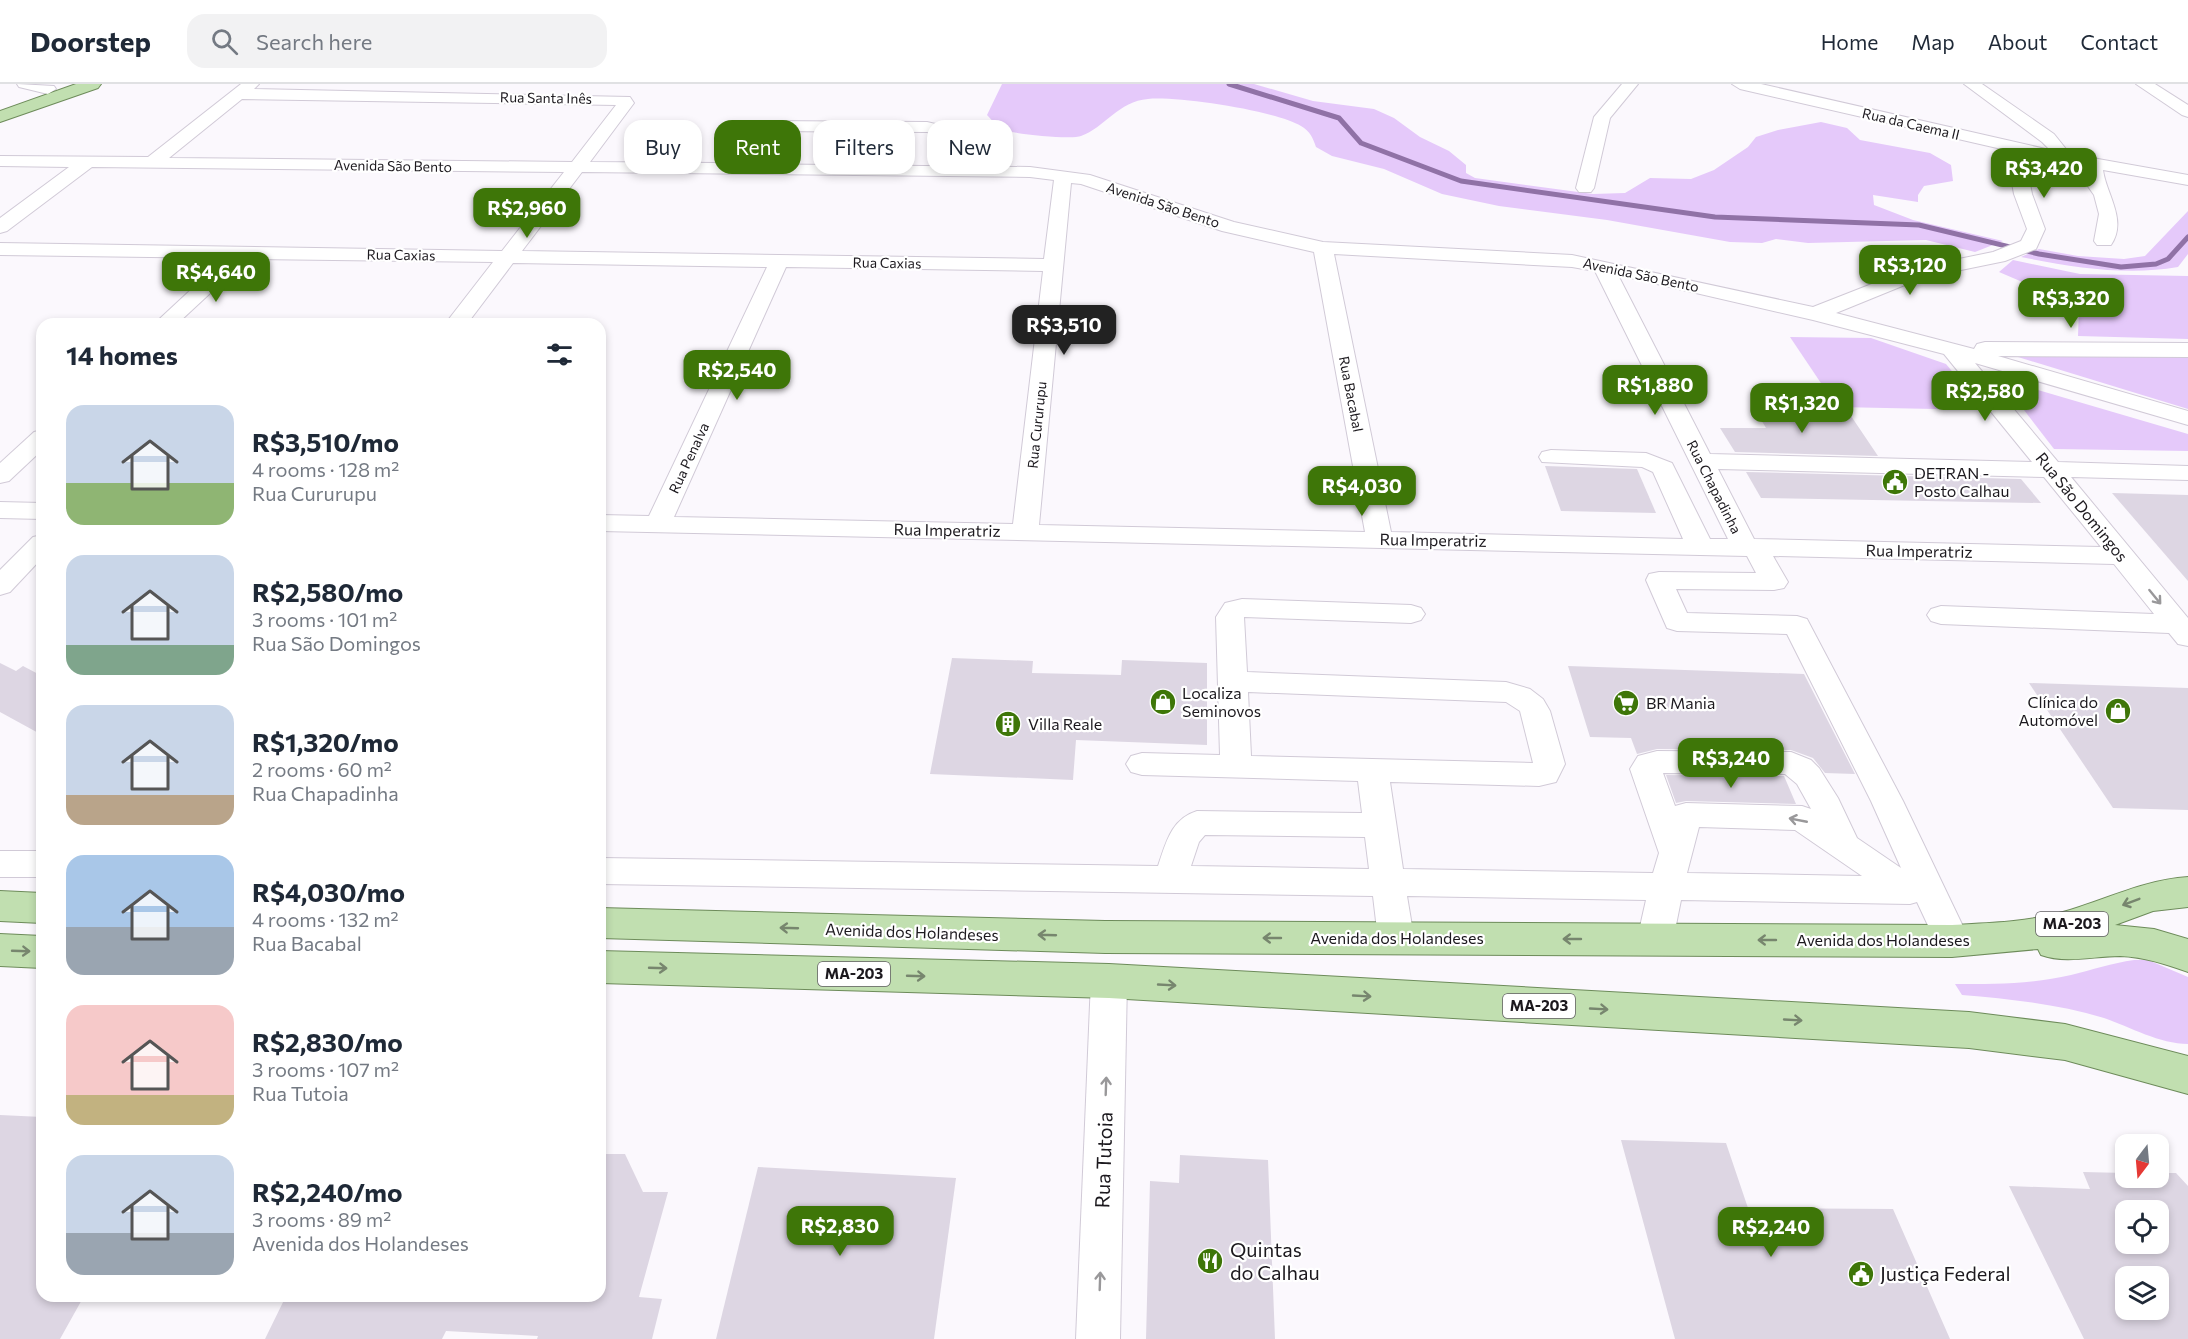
<!DOCTYPE html>
<html lang="en">
<head>
<meta charset="utf-8">
<style>
	body { margin:0; font-family:Commissioner,sans-serif; background:#f2f2f3; color:#1f2937; height:100vh; display:flex; flex-direction:column; font-size:22px; white-space:nowrap }
	* { box-sizing:border-box; margin:0 }
	p { font-size:20px; color:#747a83 }
	.icon { flex:none; width:33px; height:33px; fill:none; stroke:currentColor; stroke-width:2; stroke-linecap:round; stroke-linejoin:round }
	.map { position:relative; flex:1; overflow:hidden }
	.details { position:absolute; left:36px; top:234px; width:570px; height:984px; display:flex; flex-direction:column; background:#fff; border-radius:18px; box-shadow:0 3px 9px #0003 }
	.details>* { flex:none }
	.banner { position:absolute; left:624px; top:36px; width:570px; height:54px; display:flex; gap:12px }
	.needle { width:39px; rotate:196deg }
	.controls { position:absolute; left:2115px; top:1050px; display:grid; gap:12px }
	.controls a { display:grid; place-items:center; width:54px; height:54px; border-radius:12px; background:#fff; box-shadow:0 3px 9px #0003; font-size:30px }
	.price { position:absolute; translate:-50% -51px; padding:0 14px; border-radius:12px; background:#3e7608; color:#fff; font-size:20px; line-height:39px; filter:drop-shadow(0 2px 3px #0008) }
	.price::after { content:''; position:absolute; left:50%; top:36px; width:18px; height:14px; margin-left:-9px; background:inherit; clip-path:polygon(0 0,100% 0,50% 100%) }
	.price.selected { background:#222; color:#fff }
	ul { padding:0; list-style:none }
	li { display:flex; align-items:center; gap:18px; height:150px; padding:0 30px }
	li span { display:grid; place-items:center; flex:none; width:168px; height:120px; border-radius:18px; color:#555 }
	li>.icon { margin-inline-start:auto }
	span .icon { width:72px; height:72px; fill:#fffc; stroke-width:1 }
	li b { font-size:26px }
	h2 { display:flex; justify-content:space-between; align-items:center; height:72px; padding:0 30px; font-size:26px }
	.tag { padding:0 21px; border-radius:18px; background:#fff; box-shadow:0 3px 9px #0003; font-size:21px; line-height:54px }
	.tag.selected { background:#3e7608; color:#fff }
	header { display:flex; align-items:center; gap:36px; box-sizing:border-box; height:84px; padding:0 30px; background:#fff; border-bottom:2px solid #e0e1e3 }
	header strong { font-size:28px }
	nav { display:flex; gap:33px; margin-inline-start:auto; font-size:21px }
	.search { width:420px; height:54px; background:#f2f2f3; display:flex; align-items:center; gap:15px; box-sizing:border-box; padding:0 21px; border-radius:18px; color:#747a83; font-size:22px }
	.map>svg:first-child { display:block }
	.green { fill:#e5c9fa }
	.lines { fill:none; stroke-linecap:round; stroke-linejoin:round }
	.stream { stroke:#9072a6; stroke-width:5 }
	.building { fill:#ddd6e3; fill-rule:evenodd }
	.minor-casing { stroke:#d1cad7; stroke-width:2 }
	.major-casing { stroke:#6d8b5a; stroke-width:2 }
	.minor { fill:#fff; fill-rule:evenodd }
	.major { fill:#c1dfb0; fill-rule:evenodd }
	.oneway { stroke:#99989a }
	.oneway2 { stroke:#77866e }
	.labels { text-anchor:middle; stroke-width:4.5; stroke-linejoin:round; paint-order:stroke }
	.far-street-label { font-size:14px; fill:#1c191e; stroke:#fff }
	.shield { fill:#fff; stroke:#605e62; stroke-width:1.5 }
	.shield-label { font-size:15px; font-weight:bold; fill:#1c191e }
	.poi-label { font-size:16px; fill:#1c191e; stroke:#fff; text-anchor:start }
	.street-label { font-size:16px; fill:#1c191e; stroke:#fff }
	.near-street-label { font-size:20px; fill:#1c191e; stroke:#fff }
	.near-poi-label { font-size:20px; fill:#1c191e; stroke:#fff; text-anchor:start }
</style>
</head>
<body>
<header>
<strong>Doorstep</strong>
<div class="search"><svg class="icon" aria-label="search" viewBox="0 0 24 24"><circle cx="10" cy="10" r="6"/><path d="M15 15l6 6"/></svg>Search here</div>
<nav><a>Home</a><a>Map</a><a>About</a><a>Contact</a></nav>
</header>
<div class="map">
<svg width="2188" height="1255" viewBox="0 0 2188 1255">
	<rect width="100%" height="100%" fill="#fbf8fd"/>
	<g class="green">
		<path d="M1002,0H1254L1313,17L1374,25L1394,34L1420,53L1449,67L1466,81V89L1475,94L1593,110L1625,109L1650,94L1691,95L1714,86L1748,63L1756,53L1778,46L1821,38L1847,44L1860,56L1930,69L1951,81L1953,97L1924,102L1918,111V118L1873,111L1874,121L1913,136L2003,157L1975,168L1926,156L1808,159L1776,155L1762,159L1730,158L1607,136L1499,122L1442,110L1384,85L1332,72L1316,63C1313,54 1310,47 1301,42C1277,27 1178,12 1148,15C1119,17 1104,44 1081,52C1072,56 1015,50 1004,46C998,44 992,36 987,31Z"/>
		<path d="M2188,127V170L2178,183C2126,192 2072,183 2021,173L2039,165L2078,172L2124,175L2145,172Z"/>
		<polygon points="2013,176 2080,190 2188,192 2188,255 2078,252 2079,222 1999,188"/>
		<polygon points="1790,253 1871,254 1946,280 1984,326 1837,323"/>
		<polygon points="2188,271 2188,325 2018,273"/>
		<polygon points="2000,295 2188,350 2188,367 2054,365"/>
		<path d="M2134,876H2148L2188,893V960C2160,960 2130,943 2104,934C2057,920 2010,915 1962,911L1955,900C1993,900 2033,900 2071,891C2092,886 2112,879 2134,876Z"/>
	</g>
	<g class="lines">
		<polyline class="stream" points="1229,0 1339,34 1361,59 1461,97 1715,133 1919,141 2039,170 2121,183 2156,180 2168,175 2188,153"/>
	</g>
	<g class="building">
		<polygon points="1754,324 1847,326 1878,372 1735,368 1720,344 1766,344"/>
		<polygon points="1545,382 1637,385 1656,429 1561,427"/>
		<polygon points="1746,388 2021,395 2041,419 1761,414"/>
		<polygon points="2112,409 2188,411 2188,497"/>
		<polygon points="952,574 1033,577 1032,589 1121,591 1122,576 1207,579 1207,661 1076,656 1073,696 930,690"/>
		<polygon points="0,579 16,587 23,582 42,592 42,651 0,628"/>
		<polygon points="1568,582 1804,590 1855,690 1825,689 1813,674 1791,666 1657,665 1637,670 1631,654 1590,653"/>
		<polygon points="2029,599 2188,604 2188,726 2113,724"/>
		<polygon points="1666,691 1784,692 1796,720 1686,717 1676,719"/>
		<polygon points="0,1031 42,1033 42,1212 84,1212 60,1255 0,1255"/>
		<polygon points="1621,1056 1726,1059 1748,1124 1893,1125 1950,1255 1675,1255"/>
		<polygon points="600,1070 625,1070 643,1108 668,1108 639,1213 662,1215 652,1255 537,1255 538,1252 446,1247 442,1255 265,1255 286,1212 600,1212"/>
		<polygon points="1180,1071 1268,1076 1275,1255 1146,1255 1150,1097 1179,1099"/>
		<polygon points="758,1083 956,1094 934,1255 716,1255"/>
		<path d="M2083,1088L2126,1089V1094H2158V1089H2176L2188,1102V1255H2084L2009,1102L2090,1105ZM2126,1126H2158V1160H2126ZM2126,1192H2158V1226H2126Z"/>
	</g>
	<g class="lines">
		<g class="minor-casing">
			<g id="minor">
				<polygon points="17,0 54,2 56,5 48,10 19,3"/>
				<path d="M241,0H259L254,5L630,13L634,19L590,78L716,79L739,42L754,37L927,38L957,45L959,49L951,54L927,48L757,47L751,49L734,80L1030,83L1090,91L1234,138L1323,158L1572,171L1813,223L1910,185L1993,168L2021,157L2027,145L2014,110L2006,66L1740,5L1732,0H1761L2050,66L2042,58L1964,0H1982L2054,50L2070,70L2188,91V101L2103,86C2106,110 2128,136 2111,161H2097L2094,157L2099,130L2094,111L2087,101L2085,83L2024,70L2032,110L2045,145L2036,165L2005,177L1922,194L1836,229L1974,265L1977,260L1985,258L2188,259V273L1998,272L2188,327V341L1975,279L2058,378L2188,382V396L2071,393L2188,534V562L2178,560L2169,549L1941,540L1931,537L1927,531L1931,525L1941,522L2154,530L2114,480L1773,472L1788,498L1784,504L1774,506L1676,505L1687,529L1797,532L1807,535L1903,717L1970,857L1964,867L1952,871L1940,867L1917,818L1910,820L1681,816L1673,856L1667,866L1655,870L1643,866L1637,856L1646,816L1407,812L1414,854L1408,864L1396,868L1384,864L1378,854L1373,812L600,800V774L1158,782C1166,759 1171,735 1197,727L1362,729L1358,697L1142,691L1131,688L1126,680L1131,672L1142,669L1220,671L1216,533L1225,519L1242,515L1411,521L1421,524L1425,530L1421,536L1411,539L1244,533L1247,588L1506,598L1530,605L1543,615L1550,627L1565,680L1556,698L1539,702L1390,698L1403,785L1653,789L1659,769L1630,685L1638,672L1657,667L1791,668L1811,676L1819,684L1838,714L1857,754L1901,784L1871,717L1787,550L1677,547L1667,544L1646,496L1649,490L1659,488L1756,489L1747,472L600,447V431L649,432L767,183L513,179L467,240H445L493,178L247,175L177,240H154L225,174L0,171V159L502,167L564,88L92,83L7,147L0,149V134L69,83L0,82V72L148,73ZM242,15L616,21L572,78L169,74ZM582,88L1030,93L1054,96L1044,175L522,167ZM1071,99L1081,100L1222,147L1314,168L1365,448L1039,441ZM1334,170L1572,183L1595,187L1728,455H1710L1672,379L1646,369L1551,366L1542,368L1539,373L1542,378L1642,383L1653,388L1683,455L1391,448ZM786,183L1043,187L1013,440L674,433ZM1618,191L1813,236L1944,270L2032,378L1710,370ZM1718,385L2044,393L2101,463L1754,455ZM1248,608L1506,618L1520,627L1533,679L1251,672ZM1663,689L1785,690L1797,700L1811,725L1802,722L1686,719L1675,722ZM1699,743L1795,746L1862,792L1687,789ZM1205,751L1365,753L1369,785L1191,782L1199,758Z"/>
				<polygon points="1622,0 1638,0 1610,34 1594,104 1591,108 1579,108 1576,104 1594,33"/>
				<polygon points="2136,0 2155,0 2188,21 2188,33 2182,31"/>
				<polygon points="42,346 42,366 9,397 0,399 0,379 34,348"/>
				<polygon points="0,418 42,419 42,435 0,434"/>
				<polygon points="42,451 42,474 10,508 0,511 0,486 33,453"/>
				<rect x="0" y="767" width="42" height="26"/>
				<polygon points="1109,882 1122,886 1127,897 1120,1255 1076,1255 1091,897 1096,886"/>
			</g>
		</g>
		<g class="major-casing">
			<g id="major">
				<polygon points="76,0 101,0 98,4 0,38 0,27"/>
				<path d="M2188,793V823L2153,827L2115,841L2154,845L2188,855V888C2165,880 2145,873 2120,872C2094,872 2066,880 2041,871L2038,865L1952,873L1105,869L600,854V824L1105,837L1952,841C1989,839 2027,838 2063,828C2105,816 2143,796 2188,793Z"/>
				<polygon points="0,807 42,809 42,839 0,837"/>
				<polygon points="0,850 42,852 42,884 0,882"/>
				<polygon points="600,867 1109,880 1969,928 2065,940 2188,972 2188,1010 2065,976 1969,964 1109,914 600,899"/>
			</g>
		</g>
		<use href="#minor" class="minor"/>
		<use href="#major" class="major"/>
	</g>
	<defs><path id="oneway-shaft" d="M-6 0H5M1.5-3L5.5 0L1.5 3" fill="none" stroke-width="1.6" stroke-linecap="round" stroke-linejoin="round" transform="scale(1.5)"/></defs>
	<g class="oneway">
		<use href="#oneway-shaft" transform="translate(2155 513) rotate(51)"/>
		<use href="#oneway-shaft" transform="translate(1798 736) rotate(-169)"/>
		<use href="#oneway-shaft" transform="translate(1106 1002) rotate(-88)"/>
		<use href="#oneway-shaft" transform="translate(1100 1197) rotate(-88)"/>
	</g>
	<g class="oneway2">
		<use href="#oneway-shaft" transform="translate(2131 818) rotate(159)"/>
		<use href="#oneway-shaft" transform="translate(789 844) rotate(-178)"/>
		<use href="#oneway-shaft" transform="translate(1047 851) rotate(-178)"/>
		<use href="#oneway-shaft" transform="translate(1272 854) rotate(-180)"/>
		<use href="#oneway-shaft" transform="translate(1572 855) rotate(-180)"/>
		<use href="#oneway-shaft" transform="translate(1767 856) rotate(-180)"/>
		<use href="#oneway-shaft" transform="translate(21 867) rotate(2)"/>
		<use href="#oneway-shaft" transform="translate(658 884) rotate(2)"/>
		<use href="#oneway-shaft" transform="translate(916 892) rotate(2)"/>
		<use href="#oneway-shaft" transform="translate(1167 901) rotate(3)"/>
		<use href="#oneway-shaft" transform="translate(1362 912) rotate(3)"/>
		<use href="#oneway-shaft" transform="translate(1599 925) rotate(3)"/>
		<use href="#oneway-shaft" transform="translate(1793 936) rotate(3)"/>
	</g>
	<defs>
		<g id="civic-disc" transform="scale(1.35)"><circle r="9.5" fill="#3e7608" stroke="#fff"/><path d="M-.6-6.5H3V-4.5H.6V-3L4-1V1h2V6H-6V1h2V-1L-.6-3ZM-1.2 2.5V6h2.4V2.5Z" fill="#fff"/></g>
		<g id="shop-disc" transform="scale(1.35)"><circle r="9.5" fill="#3e7608" stroke="#fff"/><path d="M-5-2.5h2.3a2.7 3.5 0 0 1 5.4 0H5L5.5 6h-11ZM-1.5-2.5h3a1.5 2.3 0 0 0-3 0Z" fill="#fff"/></g>
		<g id="supermarket-disc" transform="scale(1.35)"><circle r="9.5" fill="#3e7608" stroke="#fff"/><path d="M-6-5.5h2.5l.6 2H6L4.5 2H-2.5L-4.4-4H-6ZM-1.5 3.2a1.3 1.3 0 1 0 .1 0ZM3 3.2a1.3 1.3 0 1 0 .1 0Z" fill="#fff"/></g>
		<g id="building-disc" transform="scale(1.35)"><circle r="9.5" fill="#3e7608" stroke="#fff"/><path d="M-4-6H4V6H1V3H-1V6H-4ZM-2.5-4.3h1.7v1.8h-1.7ZM.8-4.3h1.7v1.8H.8ZM-2.5-1h1.7V.8h-1.7ZM.8-1h1.7V.8H.8Z" fill="#fff"/></g>
		<g id="restaurant-disc" transform="scale(1.35)"><circle r="9.5" fill="#3e7608" stroke="#fff"/><path d="M-5-6h1v4h1v-4h1v4h1v-4h1v5L-1.5 .5V6h-2V.5L-5-1ZM5-6V6H3V1.5H1.5Q1.5-4 5-6Z" fill="#fff"/></g>
	</defs>
	<g fill-rule="evenodd">
		<use href="#civic-disc" x="1895" y="398"/>
		<use href="#shop-disc" x="1163" y="618"/>
		<use href="#supermarket-disc" x="1626" y="619"/>
		<use href="#shop-disc" x="2118" y="627"/>
		<use href="#building-disc" x="1008" y="640"/>
		<use href="#restaurant-disc" x="1210" y="1177"/>
		<use href="#civic-disc" x="1861" y="1190"/>
	</g>
	<g class="labels">
		<g class="far-street-label">
			<text transform="translate(546 14) rotate(1)" y="5">Rua Santa Inês</text>
			<text transform="translate(1911 40) rotate(13)" y="5">Rua da Caema II</text>
			<text transform="translate(393 82) rotate(1)" y="5">Avenida São Bento</text>
			<text transform="translate(1163 121) rotate(18)" y="5">Avenida São Bento</text>
			<text transform="translate(401 171) rotate(1)" y="5">Rua Caxias</text>
			<text transform="translate(887 179) rotate(1)" y="5">Rua Caxias</text>
			<text transform="translate(1641 191) rotate(12)" y="5">Avenida São Bento</text>
			<text transform="translate(1351 310) rotate(79)" y="5">Rua Bacabal</text>
			<text transform="translate(1037 341) rotate(-84)" y="5">Rua Cururupu</text>
			<text transform="translate(689 374) rotate(-65)" y="5">Rua Penalva</text>
			<text transform="translate(1714 403) rotate(63)" y="5">Rua Chapadinha</text>
		</g>
		<g class="shield">
			<rect x="2036" y="828" width="72" height="24" rx="4.5"/>
			<rect x="818" y="878" width="72" height="24" rx="4.5"/>
			<rect x="1503" y="910" width="72" height="24" rx="4.5"/>
		</g>
		<g class="shield-label">
			<text x="2072" y="845">MA-203</text>
			<text x="854" y="895">MA-203</text>
			<text x="1539" y="927">MA-203</text>
		</g>
		<g class="poi-label">
			<text x="1914" y="395">DETRAN -<tspan x="1914" dy="18">Posto Calhau</tspan></text>
			<text x="1182" y="615">Localiza<tspan x="1182" dy="18">Seminovos</tspan></text>
			<text x="2098" y="624" text-anchor="end">Clínica do<tspan x="2098" dy="18">Automóvel</tspan></text>
			<text x="1646" y="625">BR Mania</text>
			<text x="1028" y="646">Villa Reale</text>
		</g>
		<g class="street-label">
			<text transform="translate(2082 423) rotate(51)" y="6">Rua São Domingos</text>
			<text transform="translate(947 446) rotate(1)" y="6">Rua Imperatriz</text>
			<text transform="translate(1433 456) rotate(1)" y="6">Rua Imperatriz</text>
			<text transform="translate(1919 467) rotate(1)" y="6">Rua Imperatriz</text>
			<text transform="translate(912 848) rotate(2)" y="6">Avenida dos Holandeses</text>
			<text x="1397" y="860">Avenida dos Holandeses</text>
			<text x="1883" y="862">Avenida dos Holandeses</text>
		</g>
		<g class="near-street-label">
			<text transform="translate(1104 1076) rotate(-88)" y="7">Rua Tutoia</text>
		</g>
		<g class="near-poi-label">
			<text x="1230" y="1173">Quintas<tspan x="1230" dy="23">do Calhau</tspan></text>
			<text x="1880" y="1197">Justiça Federal</text>
		</g>
	</g>
</svg>
<div class="controls">
<a><svg class="needle" viewBox="-14 -14 28 28"><path d="M0-13l5 13h-10z" fill="#e53935"/><path d="M0 13l5-13h-10z" fill="#747a83"/></svg></a>
<a><svg class="icon" aria-label="locate" viewBox="0 0 24 24"><circle cx="12" cy="12" r="6"/><path d="M12 2v4M12 18v4M2 12h4M18 12h4"/></svg></a>
<a><svg class="icon" aria-label="layers" viewBox="0 0 24 24"><path d="M12 4l9 5-9 5-9-5zM3 14l9 5 9-5"/></svg></a>
</div>
<b class="price" style="left:2044px;top:115px">R$3,420</b>
<b class="price" style="left:527px;top:155px">R$2,960</b>
<b class="price" style="left:1910px;top:212px">R$3,120</b>
<b class="price" style="left:216px;top:219px">R$4,640</b>
<b class="price" style="left:2071px;top:245px">R$3,320</b>
<b class="price selected" style="left:1064px;top:272px">R$3,510</b>
<b class="price" style="left:737px;top:317px">R$2,540</b>
<b class="price" style="left:1655px;top:332px">R$1,880</b>
<b class="price" style="left:1985px;top:338px">R$2,580</b>
<b class="price" style="left:1802px;top:350px">R$1,320</b>
<b class="price" style="left:1362px;top:433px">R$4,030</b>
<b class="price" style="left:1731px;top:705px">R$3,240</b>
<b class="price" style="left:840px;top:1173px">R$2,830</b>
<b class="price" style="left:1771px;top:1174px">R$2,240</b>
<div class="banner">
<a class="tag">Buy</a>
<a class="tag selected">Rent</a>
<a class="tag">Filters</a>
<a class="tag">New</a>
</div>
<section class="details">
<h2>14 homes<svg class="icon" aria-label="filters" viewBox="0 0 24 24"><path d="M4 7h16M4 17h16"/><circle cx="9" cy="7" r="2"/><circle cx="15" cy="17" r="2"/></svg></h2>
<ul>
<li><span style="background:linear-gradient(#c9d6e8 65%,#8fb573 0)"><svg class="icon" aria-label="home" viewBox="0 0 24 24"><path d="M3 11l9-7 9 7M6 9v11h12V9"/></svg></span><div><b>R$3,510/mo</b><p>4 rooms · 128 m²</p><p>Rua Cururupu</p></div></li>
<li><span style="background:linear-gradient(#c9d6e8 75%,#7fa58c 0)"><svg class="icon" aria-label="home" viewBox="0 0 24 24"><path d="M3 11l9-7 9 7M6 9v11h12V9"/></svg></span><div><b>R$2,580/mo</b><p>3 rooms · 101 m²</p><p>Rua São Domingos</p></div></li>
<li><span style="background:linear-gradient(#c9d6e8 75%,#b9a48a 0)"><svg class="icon" aria-label="home" viewBox="0 0 24 24"><path d="M3 11l9-7 9 7M6 9v11h12V9"/></svg></span><div><b>R$1,320/mo</b><p>2 rooms · 60 m²</p><p>Rua Chapadinha</p></div></li>
<li><span style="background:linear-gradient(#a9c7e8 60%,#9aa5b1 0)"><svg class="icon" aria-label="home" viewBox="0 0 24 24"><path d="M3 11l9-7 9 7M6 9v11h12V9"/></svg></span><div><b>R$4,030/mo</b><p>4 rooms · 132 m²</p><p>Rua Bacabal</p></div></li>
<li><span style="background:linear-gradient(#f6c9c9 75%,#c2b280 0)"><svg class="icon" aria-label="home" viewBox="0 0 24 24"><path d="M3 11l9-7 9 7M6 9v11h12V9"/></svg></span><div><b>R$2,830/mo</b><p>3 rooms · 107 m²</p><p>Rua Tutoia</p></div></li>
<li><span style="background:linear-gradient(#c9d6e8 65%,#9aa5b1 0)"><svg class="icon" aria-label="home" viewBox="0 0 24 24"><path d="M3 11l9-7 9 7M6 9v11h12V9"/></svg></span><div><b>R$2,240/mo</b><p>3 rooms · 89 m²</p><p>Avenida dos Holandeses</p></div></li>
</ul>
</section>
</div>
</body>
</html>
